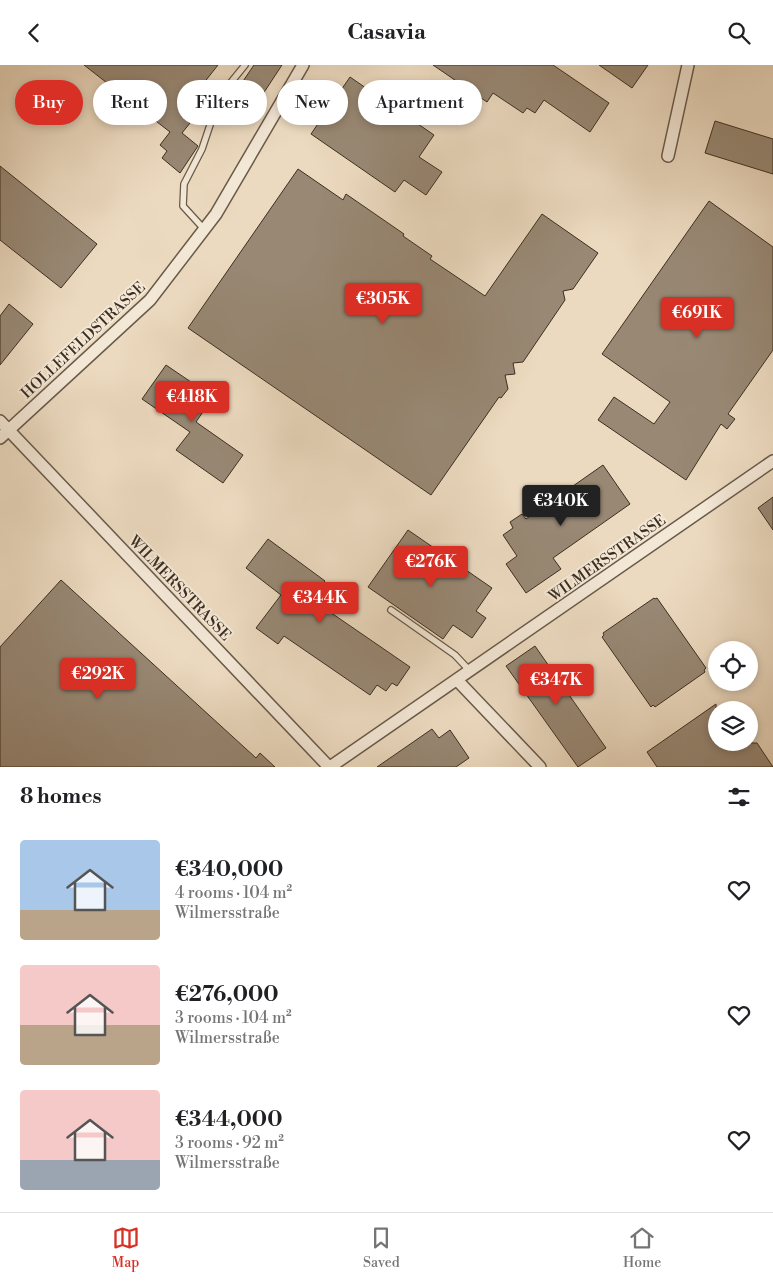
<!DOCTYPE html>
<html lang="en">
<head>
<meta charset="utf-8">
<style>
	body { margin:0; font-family:"Libre Bodoni",serif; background:#f6f6f6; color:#202124; height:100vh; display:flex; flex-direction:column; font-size:19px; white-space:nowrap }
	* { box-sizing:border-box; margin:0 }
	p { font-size:16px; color:#757577 }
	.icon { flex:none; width:28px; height:28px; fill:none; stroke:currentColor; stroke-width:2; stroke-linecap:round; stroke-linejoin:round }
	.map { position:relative; height:702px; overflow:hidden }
	.panel { display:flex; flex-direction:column; background:#fff; flex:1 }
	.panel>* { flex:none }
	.banner { position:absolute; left:15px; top:15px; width:500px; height:45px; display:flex; gap:10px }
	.tools { position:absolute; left:708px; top:576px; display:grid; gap:10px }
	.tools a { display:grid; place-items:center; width:50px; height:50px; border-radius:50%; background:#fff; box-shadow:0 2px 8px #0003; font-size:25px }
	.price { position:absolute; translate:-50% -42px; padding:0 11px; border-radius:5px; background:#d93025; color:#fff; font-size:16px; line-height:32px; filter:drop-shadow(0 1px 2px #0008) }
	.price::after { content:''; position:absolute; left:50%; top:30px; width:15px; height:11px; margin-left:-8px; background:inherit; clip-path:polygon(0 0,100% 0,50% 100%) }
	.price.on { background:#222; color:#fff }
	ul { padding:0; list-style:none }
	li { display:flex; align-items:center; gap:15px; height:125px; padding:0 20px }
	li span { display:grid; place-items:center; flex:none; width:140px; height:100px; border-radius:5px; color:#555 }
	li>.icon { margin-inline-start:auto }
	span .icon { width:60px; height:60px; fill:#fffc; stroke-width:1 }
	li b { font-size:21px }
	h2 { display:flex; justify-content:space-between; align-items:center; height:60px; padding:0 20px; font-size:21px }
	.tag { padding:0 18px; border-radius:22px; background:#fff; box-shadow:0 2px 8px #0003; font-size:18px; line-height:45px }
	.tag.on { background:#d93025; color:#fff }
	header { display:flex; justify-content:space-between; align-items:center; height:65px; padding:0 20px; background:#fff; font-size:22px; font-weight:700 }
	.menu { display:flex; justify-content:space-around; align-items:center; height:70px; border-top:1px solid #e0e0e0; background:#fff; font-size:14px; color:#757577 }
	.menu a { display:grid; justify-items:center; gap:2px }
	.menu .on { color:#d93025 }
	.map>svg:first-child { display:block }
	.building { fill:#988874; stroke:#3c2f21 }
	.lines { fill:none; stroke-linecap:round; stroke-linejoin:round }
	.service-casing { stroke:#685a49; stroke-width:8 }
	.minor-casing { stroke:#685a49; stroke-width:14 }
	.service { stroke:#f3e7d6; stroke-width:5.5 }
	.minor { stroke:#f3e7d6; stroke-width:11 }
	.labels { text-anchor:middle; stroke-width:4; stroke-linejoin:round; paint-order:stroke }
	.street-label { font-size:15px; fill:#3c2f21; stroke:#f3e7d6 }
</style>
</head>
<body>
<header><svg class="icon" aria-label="back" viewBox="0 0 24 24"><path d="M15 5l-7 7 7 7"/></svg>Casavia<svg class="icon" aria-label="search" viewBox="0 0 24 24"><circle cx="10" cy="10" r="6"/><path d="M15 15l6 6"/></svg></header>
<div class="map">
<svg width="773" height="702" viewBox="0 0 773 702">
	<rect width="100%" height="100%" fill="#ecdac0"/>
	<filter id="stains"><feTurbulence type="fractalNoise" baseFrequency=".004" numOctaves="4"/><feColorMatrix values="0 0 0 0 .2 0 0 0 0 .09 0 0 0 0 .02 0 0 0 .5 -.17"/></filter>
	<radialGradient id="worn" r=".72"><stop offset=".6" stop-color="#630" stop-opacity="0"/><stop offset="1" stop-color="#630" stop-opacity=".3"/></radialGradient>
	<g class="building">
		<polygon points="84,0 218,0 203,19 214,28 182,68 198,81 180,108 162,93 167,86 160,80 170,67"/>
		<polygon points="254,0 282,0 257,38 251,39 239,31 237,25"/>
		<polygon points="433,0 553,0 609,38 590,67 544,35 535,48 527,43 523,48 493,28 487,37"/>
		<polygon points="599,0 648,0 632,23"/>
		<polygon points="350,12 434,70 419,92 442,107 426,130 404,115 395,127 311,69"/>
		<polygon points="715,56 773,74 773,109 705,88"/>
		<polygon points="0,101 97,179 61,223 0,175"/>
		<polygon points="298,104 343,135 346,129 404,169 403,171 432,191 430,194 485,231 542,149 598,188 573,224 563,226 565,235 523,297 513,298 515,309 505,310 508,324 501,333 499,332 431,430 188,263"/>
		<polygon points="709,136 773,182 773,285 728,349 735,354 727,364 721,359 686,415 598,355 614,332 654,359 670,337 602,289"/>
		<polygon points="9,239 33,259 0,300 0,251"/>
		<polygon points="166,300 213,332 196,357 243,390 223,418 176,385 190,367 142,334"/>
		<polygon points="603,400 630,439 553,493 561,504 526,528 506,499 517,491 503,470 513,463 510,457 522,449 526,454"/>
		<polygon points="773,432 773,465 758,443"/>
		<polygon points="408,465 492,523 476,546 486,553 472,573 453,560 443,574 368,522"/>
		<polygon points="268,474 325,516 311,534 410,602 397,621 392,618 386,626 377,620 370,630 284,571 278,579 256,563 281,530 246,503"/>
		<polygon points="61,515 256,693 260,688 275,702 0,702 0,582"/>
		<polygon points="654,533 655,534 657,533 706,603 704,605 705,607 655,642 653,640 651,642 602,572 604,570 603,568"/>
		<polygon points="535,581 606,683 578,702 506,601"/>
		<polygon points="716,639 716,678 757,678 773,702 657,702 647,687"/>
		<polygon points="432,664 439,673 450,665 469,693 456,702 377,702"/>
	</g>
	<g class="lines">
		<g class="service-casing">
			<g id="service">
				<polyline points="204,164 183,141 184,119 202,84 212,54 228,21 245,0"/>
				<polyline points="391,545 455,590 470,606"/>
			</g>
		</g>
		<g class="minor-casing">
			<g id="minor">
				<polyline points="668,91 688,0"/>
				<polyline points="0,356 329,702"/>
				<polyline points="0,373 150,235 216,149 303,0"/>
				<polyline points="457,615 540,702"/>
				<polyline points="330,702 773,396"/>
			</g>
		</g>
		<use href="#service" class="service"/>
		<use href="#minor" class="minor"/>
	</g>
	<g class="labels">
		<g class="street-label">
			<text transform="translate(83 275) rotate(-43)" y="5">HOLLEFELDSTRASSE</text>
			<text transform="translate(607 493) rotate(-35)" y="5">WILMERSSTRASSE</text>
			<text transform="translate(180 523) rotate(46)" y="5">WILMERSSTRASSE</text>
		</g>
	</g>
	<rect width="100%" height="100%" filter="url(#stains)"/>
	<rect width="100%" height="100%" fill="url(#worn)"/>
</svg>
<div class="tools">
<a><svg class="icon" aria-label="locate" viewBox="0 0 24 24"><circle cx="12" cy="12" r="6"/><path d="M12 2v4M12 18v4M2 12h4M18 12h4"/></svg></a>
<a><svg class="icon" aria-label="layers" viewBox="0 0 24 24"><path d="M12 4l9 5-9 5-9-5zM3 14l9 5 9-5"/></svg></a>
</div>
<b class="price" style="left:383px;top:260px">€305K</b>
<b class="price" style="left:697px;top:274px">€691K</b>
<b class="price" style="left:192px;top:358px">€418K</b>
<b class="price on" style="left:561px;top:462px">€340K</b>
<b class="price" style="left:431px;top:523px">€276K</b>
<b class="price" style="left:320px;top:559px">€344K</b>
<b class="price" style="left:98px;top:635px">€292K</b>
<b class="price" style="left:556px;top:641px">€347K</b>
<div class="banner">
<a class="tag on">Buy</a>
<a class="tag">Rent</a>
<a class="tag">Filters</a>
<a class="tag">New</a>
<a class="tag">Apartment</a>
</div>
</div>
<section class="panel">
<h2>8 homes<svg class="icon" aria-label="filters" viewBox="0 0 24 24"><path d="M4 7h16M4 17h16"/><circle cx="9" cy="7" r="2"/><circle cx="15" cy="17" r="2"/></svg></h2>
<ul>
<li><span style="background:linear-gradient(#a9c7e8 70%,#b9a48a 0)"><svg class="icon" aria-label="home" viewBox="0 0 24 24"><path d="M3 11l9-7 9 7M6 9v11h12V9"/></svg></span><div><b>€340,000</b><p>4 rooms · 104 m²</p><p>Wilmersstraße</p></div><svg class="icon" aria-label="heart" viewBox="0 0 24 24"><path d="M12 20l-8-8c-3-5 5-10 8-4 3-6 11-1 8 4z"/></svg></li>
<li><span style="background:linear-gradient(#f6c9c9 60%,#b9a48a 0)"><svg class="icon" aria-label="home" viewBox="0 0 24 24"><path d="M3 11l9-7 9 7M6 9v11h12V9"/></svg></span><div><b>€276,000</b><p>3 rooms · 104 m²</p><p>Wilmersstraße</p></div><svg class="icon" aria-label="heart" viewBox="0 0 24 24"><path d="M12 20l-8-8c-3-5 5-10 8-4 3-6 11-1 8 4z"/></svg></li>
<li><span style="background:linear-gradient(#f6c9c9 70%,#9aa5b1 0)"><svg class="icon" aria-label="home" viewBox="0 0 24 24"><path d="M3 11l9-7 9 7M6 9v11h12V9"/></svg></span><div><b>€344,000</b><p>3 rooms · 92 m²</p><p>Wilmersstraße</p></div><svg class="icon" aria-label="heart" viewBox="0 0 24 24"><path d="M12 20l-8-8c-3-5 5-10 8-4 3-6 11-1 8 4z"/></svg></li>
</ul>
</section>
<nav class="menu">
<a class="on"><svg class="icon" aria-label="map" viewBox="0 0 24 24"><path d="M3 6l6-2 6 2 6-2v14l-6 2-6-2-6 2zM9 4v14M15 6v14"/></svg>Map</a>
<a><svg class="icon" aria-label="saved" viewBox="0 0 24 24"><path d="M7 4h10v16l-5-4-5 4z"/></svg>Saved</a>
<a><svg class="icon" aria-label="home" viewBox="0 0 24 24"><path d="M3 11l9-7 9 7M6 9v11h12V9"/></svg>Home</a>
</nav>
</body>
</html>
